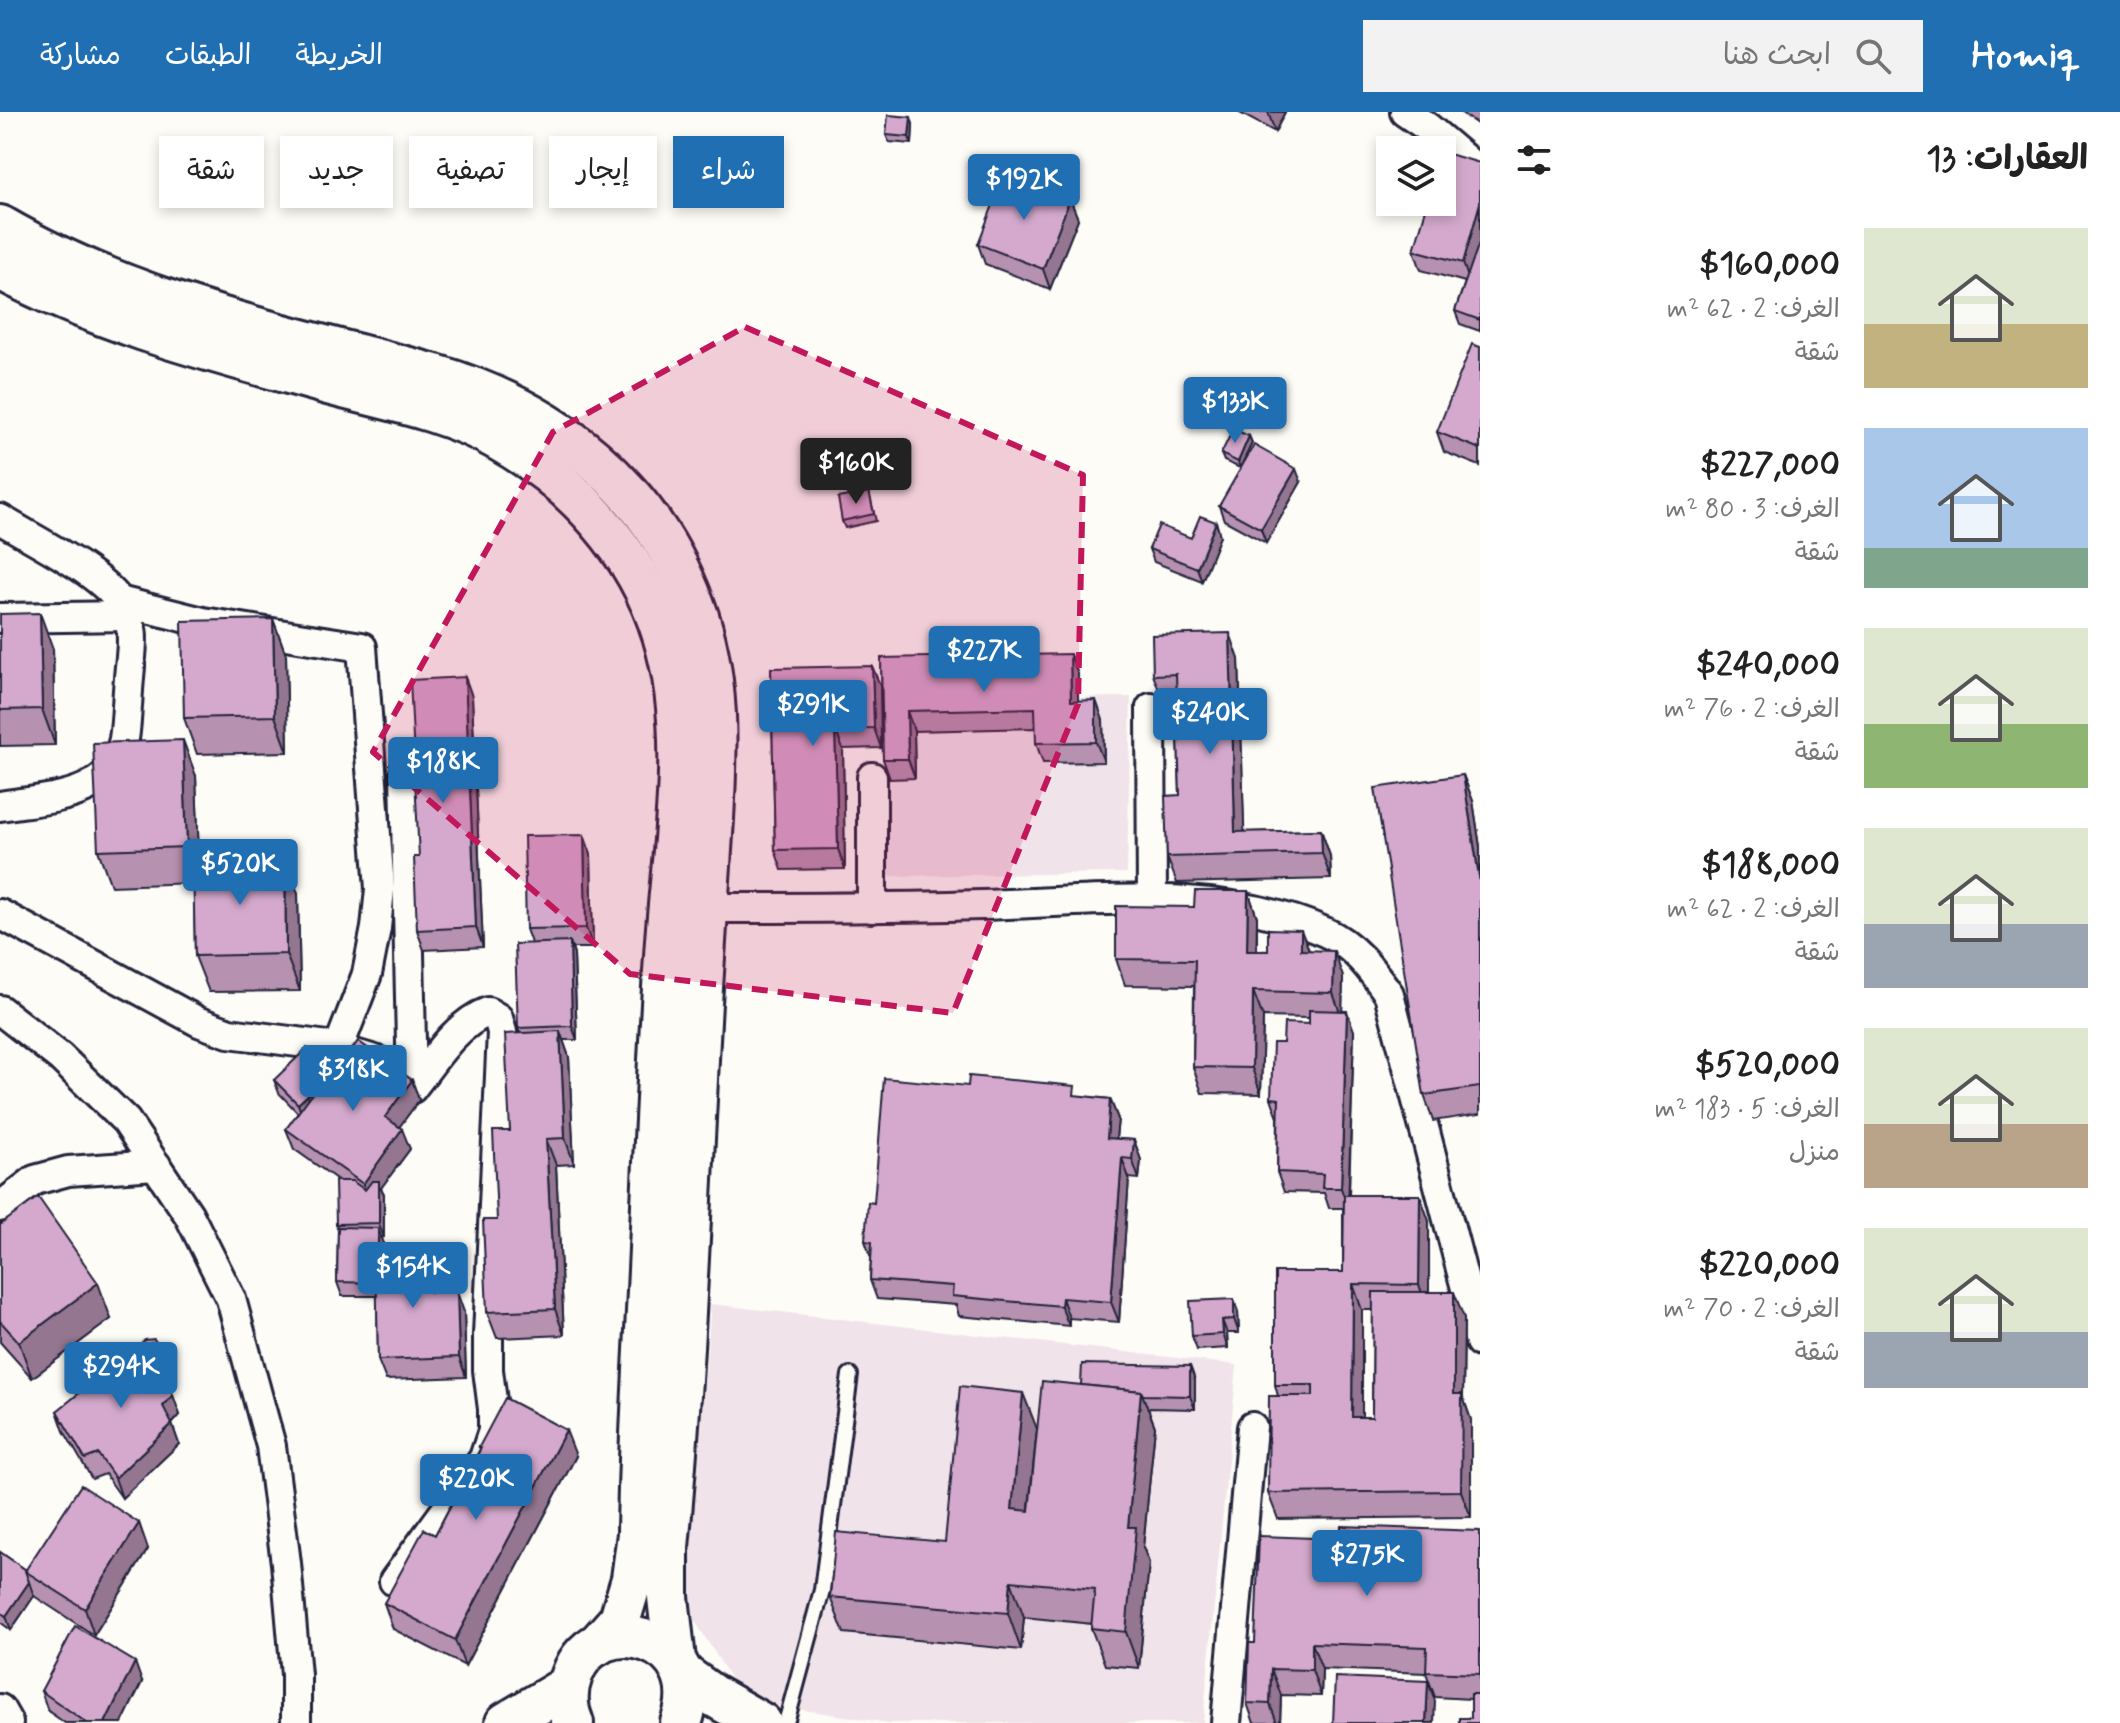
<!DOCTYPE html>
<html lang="ar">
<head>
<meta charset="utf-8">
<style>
	body { margin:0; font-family:Mynerve,"Playpen Sans Arabic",sans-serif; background:#f2f2f2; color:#222; direction:rtl; height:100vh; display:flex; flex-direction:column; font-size:30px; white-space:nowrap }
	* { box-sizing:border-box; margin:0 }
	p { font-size:26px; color:#767676 }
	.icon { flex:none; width:44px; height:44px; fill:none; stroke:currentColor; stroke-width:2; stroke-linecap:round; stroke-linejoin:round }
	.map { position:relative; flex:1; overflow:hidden; direction:ltr }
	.panel { display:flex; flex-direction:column; background:#fff; width:640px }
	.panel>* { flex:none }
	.top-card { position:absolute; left:24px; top:24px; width:760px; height:72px; direction:rtl; display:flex; gap:16px }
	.controls { position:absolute; left:1376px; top:24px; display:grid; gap:16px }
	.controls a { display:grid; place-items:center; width:80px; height:80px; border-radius:0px; background:#fff; box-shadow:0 4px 12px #0003; font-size:40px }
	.price { position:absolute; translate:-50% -68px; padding:0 18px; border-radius:8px; background:#1f6fb2; color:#fff; font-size:26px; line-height:52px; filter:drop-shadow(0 2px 4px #0008) }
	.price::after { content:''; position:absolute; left:50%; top:48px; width:24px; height:18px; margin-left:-12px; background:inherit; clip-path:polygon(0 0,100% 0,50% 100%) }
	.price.active { background:#222; color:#fff }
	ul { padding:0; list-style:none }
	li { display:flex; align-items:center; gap:24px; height:200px; padding:0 32px }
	li span { display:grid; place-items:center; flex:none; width:224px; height:160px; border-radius:0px; color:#555 }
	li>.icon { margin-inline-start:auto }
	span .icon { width:96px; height:96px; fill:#fffc; stroke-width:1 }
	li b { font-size:34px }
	h2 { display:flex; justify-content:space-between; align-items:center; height:96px; padding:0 32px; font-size:34px }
	.tag { padding:0 28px; border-radius:0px; background:#fff; box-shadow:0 4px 12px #0003; font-size:28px; line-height:72px }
	.tag.active { background:#1f6fb2; color:#fff }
	header { display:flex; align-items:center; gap:48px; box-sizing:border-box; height:112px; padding:0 40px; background:#1f6fb2; color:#fff }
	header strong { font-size:38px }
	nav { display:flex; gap:44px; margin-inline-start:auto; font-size:28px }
	.search { width:560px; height:72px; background:#f2f2f2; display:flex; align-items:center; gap:20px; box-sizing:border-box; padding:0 28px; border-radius:0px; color:#767676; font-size:30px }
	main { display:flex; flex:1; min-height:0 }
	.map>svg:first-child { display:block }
	.built { fill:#f1e3ea }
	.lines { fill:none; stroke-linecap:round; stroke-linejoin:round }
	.lane-casing { stroke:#22223b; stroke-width:20 }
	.street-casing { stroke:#22223b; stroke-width:34 }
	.secondary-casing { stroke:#22223b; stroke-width:46 }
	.lane { stroke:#fdfcf7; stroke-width:14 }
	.street { stroke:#fdfcf7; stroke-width:28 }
	.secondary { stroke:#fdfcf7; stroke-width:40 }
	.wall { fill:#b691b0; stroke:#22223b; stroke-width:2; fill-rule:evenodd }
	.shaded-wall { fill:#947690; stroke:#22223b; stroke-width:2 }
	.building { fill:#d4a9cd; stroke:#22223b; stroke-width:2 }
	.marked { fill:#c2185b; fill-opacity:0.2; stroke:#c2185b; stroke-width:6; stroke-dasharray:16 10; stroke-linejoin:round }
</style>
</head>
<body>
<header>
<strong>Homiq</strong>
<div class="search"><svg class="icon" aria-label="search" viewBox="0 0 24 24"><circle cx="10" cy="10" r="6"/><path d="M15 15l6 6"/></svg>ابحث هنا</div>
<nav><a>الخريطة</a><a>الطبقات</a><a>مشاركة</a></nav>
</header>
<main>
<section class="panel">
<h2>العقارات: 13<svg class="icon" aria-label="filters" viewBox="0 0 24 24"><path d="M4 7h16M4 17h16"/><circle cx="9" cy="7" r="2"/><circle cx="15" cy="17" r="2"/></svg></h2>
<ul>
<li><span style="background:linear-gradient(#dfe7d0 60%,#c2b280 0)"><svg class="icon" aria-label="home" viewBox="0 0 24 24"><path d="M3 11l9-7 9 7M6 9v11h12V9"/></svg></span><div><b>$160,000</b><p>الغرف: 2 · 62 m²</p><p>شقة</p></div></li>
<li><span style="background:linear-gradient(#a9c7e8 75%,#7fa58c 0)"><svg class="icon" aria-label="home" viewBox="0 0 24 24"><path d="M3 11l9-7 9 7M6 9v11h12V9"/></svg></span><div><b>$227,000</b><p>الغرف: 3 · 80 m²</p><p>شقة</p></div></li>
<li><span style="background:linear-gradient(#dfe7d0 60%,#8fb573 0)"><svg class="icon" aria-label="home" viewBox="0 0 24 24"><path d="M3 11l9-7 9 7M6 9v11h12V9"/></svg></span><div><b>$240,000</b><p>الغرف: 2 · 76 m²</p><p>شقة</p></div></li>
<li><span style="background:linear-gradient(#dfe7d0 60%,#9aa5b1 0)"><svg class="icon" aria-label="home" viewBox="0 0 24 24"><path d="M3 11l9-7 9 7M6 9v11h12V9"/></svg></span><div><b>$188,000</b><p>الغرف: 2 · 62 m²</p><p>شقة</p></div></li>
<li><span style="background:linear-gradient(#dfe7d0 60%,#b9a48a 0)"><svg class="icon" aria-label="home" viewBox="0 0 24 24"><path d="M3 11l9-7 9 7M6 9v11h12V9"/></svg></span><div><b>$520,000</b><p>الغرف: 5 · 183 m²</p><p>منزل</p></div></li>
<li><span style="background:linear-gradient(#dfe7d0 65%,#9aa5b1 0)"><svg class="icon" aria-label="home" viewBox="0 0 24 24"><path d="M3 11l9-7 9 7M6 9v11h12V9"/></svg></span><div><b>$220,000</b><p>الغرف: 2 · 70 m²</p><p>شقة</p></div></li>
</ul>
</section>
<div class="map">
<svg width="1480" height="1611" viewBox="0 0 1480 1611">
	<rect width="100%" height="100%" fill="#fdfcf7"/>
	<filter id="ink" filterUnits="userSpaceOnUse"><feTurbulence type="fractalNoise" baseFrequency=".0125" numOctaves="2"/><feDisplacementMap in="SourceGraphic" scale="16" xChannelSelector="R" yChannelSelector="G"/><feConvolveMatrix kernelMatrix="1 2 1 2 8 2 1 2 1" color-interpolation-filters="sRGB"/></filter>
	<g filter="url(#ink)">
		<g class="built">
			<polygon points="1131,585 1127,761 888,764 886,587"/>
			<polygon points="711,1192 1237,1253 1203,1611 889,1611 745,1589 686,1495"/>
		</g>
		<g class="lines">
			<g class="lane-casing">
				<polyline id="lane" points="786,1611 822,1478 850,1263"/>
			</g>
			<g class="street-casing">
				<g id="street">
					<polyline points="1405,0 1427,15 1480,60"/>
					<path d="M0,407C34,428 97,458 120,490C138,516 131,537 129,566C127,586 127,608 124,627C113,687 48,686 0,694"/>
					<polyline points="119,489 203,510 362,535 380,777 376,816 367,862 338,937"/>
					<polyline points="0,506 127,504"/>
					<polyline points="1151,596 1152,788"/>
					<polyline points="405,661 412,976"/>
					<polyline points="872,665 872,796"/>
					<path d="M708,796C799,796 891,796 982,793C1095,790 1218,773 1325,820C1354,833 1371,857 1389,882L1480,1230"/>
					<path d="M0,802L199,910L229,921L328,934L378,949L412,976C433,950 455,912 488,900L498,906L502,920L488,1223V1258L493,1297V1319L484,1346L394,1469"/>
					<polyline points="0,898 60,945 126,1009 189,1103 231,1187 271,1334 286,1451 296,1563 296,1611"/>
					<polyline points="0,1095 35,1068 68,1059 156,1053"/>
					<polyline points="0,1597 8,1611"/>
					<polyline points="1226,1611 1252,1315"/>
				</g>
			</g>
			<g class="secondary-casing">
				<g id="secondary">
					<path d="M0,114C134,192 287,223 435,263C555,299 650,373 694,493C720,563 717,634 713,707C709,769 705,830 701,891C691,1072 685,1254 668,1435V1485L675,1548"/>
					<path d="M0,157C105,213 214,240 328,272C384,287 446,298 497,327C574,370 637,439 663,523C695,627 671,739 665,844C658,949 654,1054 649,1158C645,1246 639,1334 638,1422L632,1467L620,1507L597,1533"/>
					<polyline points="684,1563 712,1583 761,1611"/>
					<polyline points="506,1611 568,1574"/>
					<path d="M573,1611C566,1595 566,1579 572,1563C598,1492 712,1528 681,1611"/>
				</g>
			</g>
			<use href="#lane" class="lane"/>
			<use href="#street" class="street"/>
			<use href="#secondary" class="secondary"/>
		</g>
		<g class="wall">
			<polygon points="1238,0 1285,0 1275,20"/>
			<polygon points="1460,0 1480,0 1480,14"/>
			<polygon points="913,12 912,32 889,30 886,23"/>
			<polygon points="1480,51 1480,219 1460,212 1455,199 1465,170 1421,158 1414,138"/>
			<polygon points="1070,87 1078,107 1050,177 985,152 978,132"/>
			<polygon points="1480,235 1480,354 1444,340 1437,320"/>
			<polygon points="1249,324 1252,331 1240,356 1224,349 1221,342"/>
			<polygon points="1301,370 1266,431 1224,408 1219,394"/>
			<polygon points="869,380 876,409 845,416 842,409"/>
			<polygon points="1216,410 1220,424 1202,469 1154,450 1149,437 1191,426"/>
			<polygon points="0,502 53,537 55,633 0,634"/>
			<polygon points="273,507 286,543 288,640 197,642 184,606"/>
			<polygon points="881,546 1078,562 1078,588 1103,608 1104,650 1043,651 1036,631 1036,616 914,619 915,666 890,667 883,647"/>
			<polygon points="1239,547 1244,720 1321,718 1330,744 1331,767 1177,771 1167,745 1180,683 1177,588 1163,588 1153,563"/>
			<polygon points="771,556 880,573 881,636 843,637 845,757 782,758 775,738"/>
			<polygon points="465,565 472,585 483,835 424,838 417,818 419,745"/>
			<polygon points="1463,663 1473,689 1480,735 1480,1002 1433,1009 1424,983"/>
			<polygon points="196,664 199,748 285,746 298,782 300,879 209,880 195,844 194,771 111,774 98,738"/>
			<polygon points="584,723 591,743 593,836 572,836 574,843 577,928 563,928 569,945 574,1052 556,1053 564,1223 497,1226 487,1200 497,1108 510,1019 520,921 518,916 531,831 526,817"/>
			<path d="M1248,779L1257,805V839L1309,838L1343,865L1342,899L1354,919L1349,1083L1429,1109V1180L1464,1206L1463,1285L1471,1308V1405L1278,1407L1268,1381L1278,1284L1275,1273L1343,1160V1096H1329L1324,1081L1284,1080L1277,1060L1278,1006L1271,986L1283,931L1309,912V906L1263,905L1261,982L1202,981L1193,955L1194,874L1125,873L1116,847L1194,795ZM1362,1198H1373L1372,1305H1362Z"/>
			<polygon points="332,964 412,968 419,988 399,1015 410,1037 381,1076 384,1082 384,1125 382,1125 383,1130 383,1141 429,1140 436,1160 437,1180 464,1200 466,1265 386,1268 378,1248 377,1184 342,1184 337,1170 338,1118 336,1112 339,1069 294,1037 286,1017 298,1001 279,981 274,968"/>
			<polygon points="1079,984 1110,987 1118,1007 1116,1027 1134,1028 1141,1048 1139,1067 1129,1066 1119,1210 1069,1206 1069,1214 959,1204 956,1193 877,1187 870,1168 871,1146 865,1129 874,1091"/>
			<polygon points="0,1113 111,1207 32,1266 0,1230"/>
			<polygon points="1238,1200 1239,1221 1227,1221 1228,1236 1197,1238 1192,1224"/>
			<polygon points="163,1239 170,1259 170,1265 166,1269 180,1303 172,1312 179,1332 122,1386 105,1362 92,1367 64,1319 57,1299"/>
			<polygon points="1190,1254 1195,1268 1195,1297 1148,1296 1155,1315 1143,1435 1149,1451 1139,1556 1105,1553 1091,1516 1092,1512 1024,1505 1021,1538 844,1521 830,1485 945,1430 1037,1317 1029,1399 1081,1273"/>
			<polygon points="479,1335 576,1344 465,1554 393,1517 384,1491 435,1423 480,1337"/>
			<polygon points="139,1411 148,1437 94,1523 34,1484 11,1518 0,1510 0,1440 26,1458"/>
			<polygon points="1480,1419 1480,1611 1471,1606 1471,1587 1435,1585 1426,1561 1322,1557 1321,1584 1281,1583 1280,1611 1254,1611 1247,1591 1255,1531 1340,1427"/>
			<polygon points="142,1570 122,1611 65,1611 48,1599 41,1579"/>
		</g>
		<g class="shaded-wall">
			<polygon points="1268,0 1285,0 1275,20"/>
			<polygon points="911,5 913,12 912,32 909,25"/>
			<polygon points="1070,87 1078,107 1050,177 1043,157"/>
			<polygon points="1480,91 1480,136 1470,171 1463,151"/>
			<polygon points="1249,324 1252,331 1240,356 1238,350"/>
			<polygon points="1296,357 1301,370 1266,431 1261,417"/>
			<polygon points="1216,410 1220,424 1202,469 1197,456"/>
			<polygon points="40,501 53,537 55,633 42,597"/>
			<polygon points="273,507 286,543 288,640 275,604"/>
			<polygon points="1230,521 1239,547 1245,743 1235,720"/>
			<polygon points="1070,542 1078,562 1078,609 1071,589"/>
			<polygon points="872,554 880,573 881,636 874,616"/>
			<polygon points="465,565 472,585 483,835 476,815"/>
			<polygon points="1096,588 1103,608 1104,650 1096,630"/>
			<polygon points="907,599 914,619 915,666 908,647"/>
			<polygon points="835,617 843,637 845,757 838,737"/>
			<polygon points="183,628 196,664 200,771 187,735"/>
			<polygon points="1463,663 1473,689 1480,735 1480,771"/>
			<polygon points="1321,718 1330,744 1331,767 1322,741"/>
			<polygon points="584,723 591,743 593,836 586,816"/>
			<polygon points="285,746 298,782 300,879 286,842"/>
			<polygon points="1248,779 1257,805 1256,865 1247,839"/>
			<polygon points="1301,818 1311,843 1301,838"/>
			<polygon points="570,830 574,843 577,928 572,914"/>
			<polygon points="1334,839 1343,865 1342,906 1333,881"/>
			<polygon points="1253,879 1263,905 1261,982 1252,956"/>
			<polygon points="1347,899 1354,919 1348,1096 1341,1076"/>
			<polygon points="560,919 569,945 574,1052 565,1026"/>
			<polygon points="331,961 336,974 303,1006 298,992"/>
			<polygon points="412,968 419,988 392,1025 385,1005"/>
			<polygon points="1110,987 1118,1007 1114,1046 1107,1026"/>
			<polygon points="402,1017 410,1037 381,1076 384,1082 384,1125 363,1072"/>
			<polygon points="546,1027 556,1053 564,1223 555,1197"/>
			<polygon points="1134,1028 1141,1048 1139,1067 1132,1047"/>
			<polygon points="1122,1046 1129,1066 1119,1210 1111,1190"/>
			<polygon points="1420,1083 1429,1109 1429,1199 1419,1173"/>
			<polygon points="378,1116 383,1130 382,1185 378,1171"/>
			<polygon points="429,1140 436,1160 437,1200 430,1180"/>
			<polygon points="98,1171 111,1207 32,1266 19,1230"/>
			<polygon points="1353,1172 1362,1198 1362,1331 1352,1305"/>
			<polygon points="457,1180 464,1200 466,1265 459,1245"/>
			<polygon points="1454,1180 1464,1206 1463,1285 1471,1308 1471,1405 1461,1379 1454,1282"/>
			<polygon points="1062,1186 1069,1206 1069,1214 1061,1194"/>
			<polygon points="1234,1187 1238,1200 1239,1221 1234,1207"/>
			<polygon points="1222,1208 1227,1221 1228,1236 1223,1222"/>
			<polygon points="163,1239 170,1259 170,1265 160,1275 153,1255"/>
			<polygon points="1190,1254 1195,1268 1195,1297 1190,1284"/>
			<polygon points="1141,1279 1155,1315 1143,1435 1149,1451 1139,1556 1126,1520 1128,1415"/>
			<polygon points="1023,1281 1037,1317 1025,1433 1012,1397"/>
			<polygon points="173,1283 180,1303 170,1314 163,1294"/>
			<polygon points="172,1312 179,1332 122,1386 115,1366"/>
			<polygon points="566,1318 576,1344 465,1554 455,1528"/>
			<polygon points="139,1411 148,1437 94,1523 85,1497"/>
			<polygon points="1011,1469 1024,1505 1021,1538 1008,1501"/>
			<polygon points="29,1470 34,1484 11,1518 6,1504"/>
			<polygon points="1312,1531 1322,1557 1321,1584 1312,1558"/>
			<polygon points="135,1550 142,1570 122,1611 105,1611"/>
			<polygon points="1271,1557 1281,1583 1280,1611 1277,1611 1270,1592"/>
			<polygon points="1428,1569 1435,1589 1434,1611 1426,1611"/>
		</g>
		<g class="building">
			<polygon points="888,3 911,5 909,25 886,23"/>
			<polygon points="1442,40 1480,51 1480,91 1463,151 1414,138 1428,90 1442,90"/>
			<polygon points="1005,62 1070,87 1043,157 978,132"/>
			<polygon points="1480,128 1480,208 1455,199"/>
			<polygon points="1472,232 1480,235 1480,337 1437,320"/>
			<polygon points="1233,317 1249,324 1238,350 1221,342"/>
			<polygon points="1254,333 1296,357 1261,417 1219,394"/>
			<polygon points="869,380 874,402 842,409 838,386"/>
			<polygon points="1200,404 1216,410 1197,456 1149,437 1159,413 1191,426"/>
			<polygon points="40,501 42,597 0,598 0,502"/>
			<polygon points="273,507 275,604 184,606 182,509"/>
			<polygon points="1230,521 1235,720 1321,718 1322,741 1167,745 1165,684 1180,683 1176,562 1153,563 1152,523"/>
			<polygon points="1070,542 1071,589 1096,588 1096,630 1036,631 1035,596 907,599 908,647 883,647 881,546"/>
			<polygon points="872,554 874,616 835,617 838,737 775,738 771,556"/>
			<polygon points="465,565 476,815 417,818 414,745 419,745 410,568"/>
			<polygon points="183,628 187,735 98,738 93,631"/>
			<polygon points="1463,663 1480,771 1480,975 1424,983 1375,676"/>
			<polygon points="584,723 586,816 526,817 524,724"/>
			<polygon points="285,746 286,842 195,844 193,748"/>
			<polygon points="1195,779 1248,779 1247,839 1268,839 1268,817 1301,818 1301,838 1334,839 1333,881 1253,879 1252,956 1193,955 1195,848 1116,847 1116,794 1194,795"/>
			<polygon points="570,830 572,914 518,916 515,832"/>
			<polygon points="1309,898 1347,899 1341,1076 1322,1076 1323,1062 1277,1060 1279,987 1271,986 1273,931 1283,931 1284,911 1309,912"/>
			<polygon points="560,919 565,1026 546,1027 555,1197 487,1200 483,1108 497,1108 493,1019 510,1019 505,922"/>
			<polygon points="358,929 412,968 385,1005 402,1017 363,1072 286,1017 320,971 325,974"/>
			<polygon points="307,936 331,961 298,992 274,968"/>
			<polygon points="969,964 1075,974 1074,983 1110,987 1107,1026 1134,1028 1132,1047 1122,1046 1111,1190 1062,1186 1061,1194 952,1184 953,1174 870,1168 872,1130 865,1129 868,1090 874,1091 884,966 968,974"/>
			<polygon points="335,1069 352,1069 365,1078 372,1069 379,1069 379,1111 336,1112"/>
			<polygon points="1344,1083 1420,1083 1419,1173 1353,1172 1352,1305 1372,1305 1373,1180 1454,1180 1454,1282 1462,1282 1461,1379 1268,1381 1269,1284 1313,1284 1313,1273 1275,1273 1275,1160 1343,1160"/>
			<polygon points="38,1085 98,1171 19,1230 0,1209 0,1113"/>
			<polygon points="338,1115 378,1116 378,1141 376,1141 376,1171 337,1170"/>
			<polygon points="429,1140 430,1180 457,1180 459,1245 378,1248 376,1141"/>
			<polygon points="1234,1187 1234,1207 1222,1208 1223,1222 1192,1224 1190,1189"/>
			<polygon points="154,1227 163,1239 163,1245 153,1255 168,1271 173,1283 163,1294 172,1312 115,1366 98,1342 85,1347 57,1299 145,1228"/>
			<polygon points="1082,1252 1190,1254 1190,1284 1143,1283 1141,1279 1081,1273"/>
			<polygon points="1042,1269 1141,1279 1128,1415 1136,1415 1126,1520 1091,1516 1095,1477 1011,1469 1008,1501 830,1485 836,1420 945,1430 960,1274 1023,1281 1012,1397 1029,1399"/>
			<polygon points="505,1286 566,1318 455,1528 384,1491 424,1417 435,1423 481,1336 479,1335"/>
			<polygon points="81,1373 139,1411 85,1497 25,1459"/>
			<polygon points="1341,1414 1480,1419 1480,1562 1426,1560 1427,1535 1312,1531 1312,1558 1271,1557 1270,1592 1247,1591 1249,1531 1255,1531 1259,1424 1340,1427"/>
			<polygon points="0,1440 26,1458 25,1459 29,1470 6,1504 0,1500"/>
			<polygon points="75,1514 135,1550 105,1611 87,1611 41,1579"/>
			<polygon points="1335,1565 1428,1569 1426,1611 1333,1611"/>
			<polygon points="1471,1582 1480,1582 1480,1611 1459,1611 1459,1606 1471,1606"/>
		</g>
	</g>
	<path class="marked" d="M745,215L1083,363L1078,592L953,901L630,862L373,640L553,320Z"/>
</svg>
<div class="controls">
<a><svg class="icon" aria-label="layers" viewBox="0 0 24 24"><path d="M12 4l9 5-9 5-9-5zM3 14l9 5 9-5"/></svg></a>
</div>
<b class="price" style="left:1024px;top:110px">$192K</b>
<b class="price" style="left:1235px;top:333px">$133K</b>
<b class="price active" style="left:856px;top:394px">$160K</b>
<b class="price" style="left:984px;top:582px">$227K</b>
<b class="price" style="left:813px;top:636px">$291K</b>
<b class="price" style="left:1210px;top:644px">$240K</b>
<b class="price" style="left:443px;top:693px">$188K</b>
<b class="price" style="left:240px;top:795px">$520K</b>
<b class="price" style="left:353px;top:1001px">$318K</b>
<b class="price" style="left:413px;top:1198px">$154K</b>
<b class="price" style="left:121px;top:1298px">$294K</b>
<b class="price" style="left:476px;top:1410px">$220K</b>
<b class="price" style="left:1367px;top:1486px">$275K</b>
<div class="top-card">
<a class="tag active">شراء</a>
<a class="tag">إيجار</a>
<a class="tag">تصفية</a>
<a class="tag">جديد</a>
<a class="tag">شقة</a>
</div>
</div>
</main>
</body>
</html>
